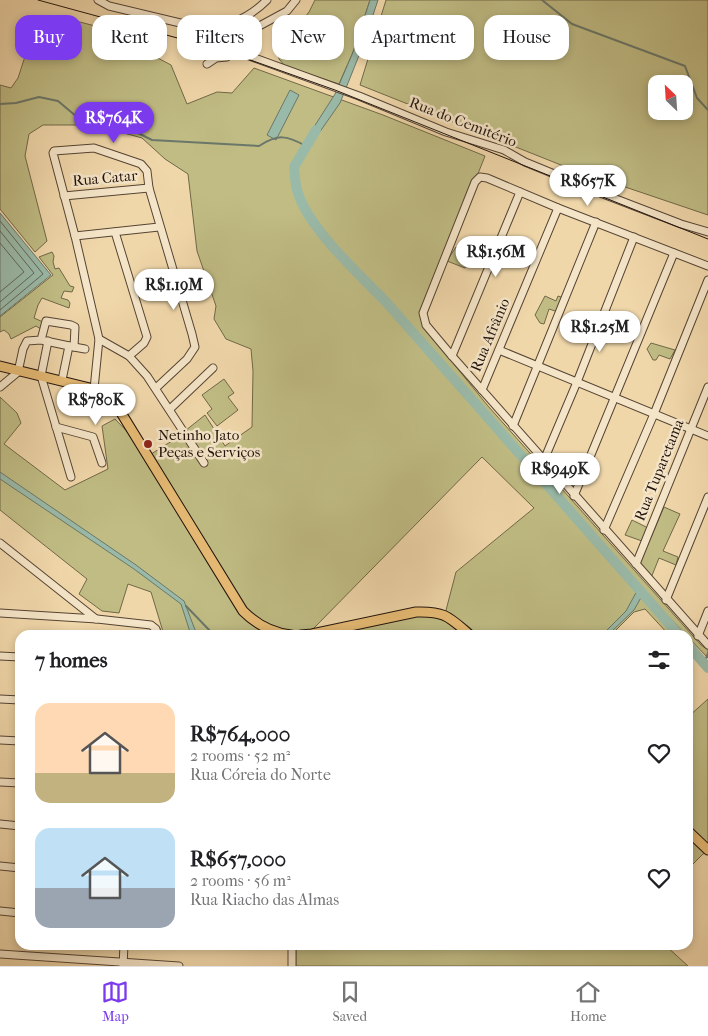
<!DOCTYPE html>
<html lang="en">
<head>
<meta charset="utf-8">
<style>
	body { margin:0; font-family:"IM FELL French Canon",serif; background:#f6f6f6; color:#202124; height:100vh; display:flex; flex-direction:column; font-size:19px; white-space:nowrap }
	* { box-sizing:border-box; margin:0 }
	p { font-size:16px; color:#757577 }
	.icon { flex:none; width:28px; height:28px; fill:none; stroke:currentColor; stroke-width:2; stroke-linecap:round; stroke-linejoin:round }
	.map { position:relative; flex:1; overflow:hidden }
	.drawer { position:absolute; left:15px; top:630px; width:678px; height:320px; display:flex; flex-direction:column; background:#fff; border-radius:15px; box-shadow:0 2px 8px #0003 }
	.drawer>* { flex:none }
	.hud { position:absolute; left:15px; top:15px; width:679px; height:45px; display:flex; gap:10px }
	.needle { width:32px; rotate:335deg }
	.controls { position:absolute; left:648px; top:75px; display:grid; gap:10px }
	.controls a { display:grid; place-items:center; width:45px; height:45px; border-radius:10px; background:#fff; box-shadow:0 2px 8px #0003; font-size:25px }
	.price { position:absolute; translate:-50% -42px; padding:0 11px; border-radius:18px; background:#fff; color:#222; font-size:16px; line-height:32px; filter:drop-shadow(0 1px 2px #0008) }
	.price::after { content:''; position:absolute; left:50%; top:30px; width:15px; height:11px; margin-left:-8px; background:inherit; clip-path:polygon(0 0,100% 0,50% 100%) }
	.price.on { background:#7c3aed; color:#fff }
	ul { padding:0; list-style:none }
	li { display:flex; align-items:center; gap:15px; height:125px; padding:0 20px }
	li span { display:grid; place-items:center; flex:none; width:140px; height:100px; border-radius:15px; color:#555 }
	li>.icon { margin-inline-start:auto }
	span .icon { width:60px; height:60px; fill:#fffc; stroke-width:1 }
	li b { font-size:21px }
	h2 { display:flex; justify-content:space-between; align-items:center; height:60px; padding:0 20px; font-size:21px }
	.tag { padding:0 18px; border-radius:15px; background:#fff; box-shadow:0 2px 8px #0003; font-size:18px; line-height:45px }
	.tag.on { background:#7c3aed; color:#fff }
	.menu { display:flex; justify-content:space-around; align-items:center; height:70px; border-top:1px solid #e0e0e0; background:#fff; font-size:14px; color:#757577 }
	.menu a { display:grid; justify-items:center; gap:2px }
	.menu .on { color:#7c3aed }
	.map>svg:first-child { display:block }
	.green { fill:#c0bc84; stroke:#706848; fill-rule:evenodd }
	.water { fill:#9abaa9; stroke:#6a776a }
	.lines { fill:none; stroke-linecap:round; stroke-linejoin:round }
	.shore { stroke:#5e665a; stroke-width:1 }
	.stream { stroke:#6a776a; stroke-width:2 }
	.river { stroke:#9abaa9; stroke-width:10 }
	.minor-casing { stroke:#554434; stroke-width:9 }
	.major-casing { stroke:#21130c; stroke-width:11 }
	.minor { stroke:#f5e5c8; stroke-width:7 }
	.major { stroke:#e8bc75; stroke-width:9 }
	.tram { stroke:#21130c; stroke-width:1 }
	.poi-dot { fill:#8f2418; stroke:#f5e5c8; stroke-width:2 }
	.labels { text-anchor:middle; stroke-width:5; stroke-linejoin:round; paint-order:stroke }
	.street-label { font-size:15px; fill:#21130c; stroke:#f5e5c8 }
	.poi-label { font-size:15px; fill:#21130c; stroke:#f5e5c8; text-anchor:start }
</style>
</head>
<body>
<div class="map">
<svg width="708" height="966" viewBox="0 0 708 966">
	<rect width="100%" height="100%" fill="#f0d7aa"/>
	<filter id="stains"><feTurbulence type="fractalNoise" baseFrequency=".004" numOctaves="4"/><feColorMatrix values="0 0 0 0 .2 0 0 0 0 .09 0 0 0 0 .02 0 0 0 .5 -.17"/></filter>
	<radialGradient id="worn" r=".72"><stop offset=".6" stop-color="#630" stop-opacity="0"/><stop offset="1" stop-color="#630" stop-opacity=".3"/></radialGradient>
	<g class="green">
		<polygon points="315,0 370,0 353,52 339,84 285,66 279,59 277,40 296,15 301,22 309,12"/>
		<path d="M386,0H708V215L566,167L360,85ZM656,84H684V111H656Z"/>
		<polygon points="72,20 99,27 171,65 187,104 217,92 232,93 254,68 383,115 485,156 421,318 423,326 488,406 701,645 708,650 708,658 641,588 490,417 503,436 679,635 669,635 645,609 634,612 611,635 301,635 416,612 445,614 456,572 534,508 482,457 313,629 296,635 164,635 151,592 128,584 119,613 102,611 79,594 87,579 0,510 0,397 17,413 21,423 4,444 65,490 108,469 102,426 115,419 143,448 148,456 175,439 205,415 225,446 252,427 253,371 251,349 226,339 214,319 216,306 197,251 188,174 165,159 142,138 95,125 43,125 29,134 25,156 47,241 35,252 0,209 0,85 11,88 18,78 33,32"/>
		<polygon points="456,247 470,253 465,268 447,261"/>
		<polygon points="52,252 54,256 53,262 55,269 59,268 70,286 74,287 72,292 64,291 61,298 68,300 70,303 69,308 42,298 38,305 34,318 43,322 41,329 36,326 11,339 9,334 4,330 0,332 0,317 53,275 39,257"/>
		<polygon points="545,296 556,301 558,296 564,298 558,312 549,309 544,324 540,323 535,315"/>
		<polygon points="651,343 675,350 670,359 659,355 656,360 653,360 647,349"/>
		<polygon points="224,379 234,393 228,397 238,410 217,426 207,413 212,409 202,395"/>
		<polygon points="664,507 680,514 663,551 678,557 676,565 659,558 651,578 640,563"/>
		<polygon points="632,520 648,528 642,541 625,535"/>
		<polygon points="708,699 708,852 703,854 688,869 688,717"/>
		<polygon points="296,945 665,945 688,966 296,966"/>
	</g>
	<g class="water">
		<polygon points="370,0 378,0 362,48 340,103 312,143 307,138 335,94 354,50"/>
		<polygon points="290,90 299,95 276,140 267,135"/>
		<polygon points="0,213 51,275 0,316"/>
		<polygon points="0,472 136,565 184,601 197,635 191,635 181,604 134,569 0,479"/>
		<polygon points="638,589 643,594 634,610 608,635 602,635 626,611"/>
	</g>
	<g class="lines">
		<g class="shore">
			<polyline points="0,221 43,274 0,310"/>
			<polyline points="0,231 34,273 0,302"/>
			<polyline points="0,243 24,272 0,292"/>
		</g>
		<g class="stream">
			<polyline points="542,0 572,24 685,66 697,98 708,110"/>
			<path d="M0,104L16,103L39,97L58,101L83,122L101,121L122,125L152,140L259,146C278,134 286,135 306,146"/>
			<polyline points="186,606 214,635"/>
			<polyline points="704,663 708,653"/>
		</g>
		<g class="river">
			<path d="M316,130L294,167C295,175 295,185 298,193C309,229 360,275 387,303L679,635"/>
			<polyline points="688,645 708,668"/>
		</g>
		<g class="minor-casing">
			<g id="minor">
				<polyline points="98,0 109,6 239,37"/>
				<path d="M208,27C230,26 251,16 267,0"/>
				<polyline points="239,37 287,11 296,0"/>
				<polyline points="233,50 359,96 446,132 504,150 525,162 603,194 681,224 708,232"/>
				<polyline points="207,64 216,58 227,57 235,47 239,37"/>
				<polyline points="64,196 149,188"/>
				<polyline points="115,232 147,337 144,343 129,356"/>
				<polyline points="75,236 159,227"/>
				<polyline points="708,266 558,208 487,178 480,177 475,182 423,313 426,325 452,356 708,645"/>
				<polyline points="99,339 129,356 147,376 204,463"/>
				<polyline points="48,341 41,376 71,477"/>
				<polyline points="74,347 85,349"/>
				<polyline points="499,350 708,436"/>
				<polyline points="452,356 520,192"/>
				<polyline points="62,380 69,346"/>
				<polyline points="0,387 18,372 23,349 27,341 41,340 74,347 75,327 71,325 46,321 41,340"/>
				<polyline points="94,389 99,339 75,236 53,153 54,151 94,148 141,164 147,171 149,188 192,334 195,347 187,359 156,388"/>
				<polyline points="482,390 558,208"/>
				<polyline points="170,409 213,368"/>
				<polyline points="513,426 596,222"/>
				<polyline points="56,427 93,437 102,463"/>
				<polyline points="544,460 577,382 634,237"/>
				<polyline points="574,496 674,253"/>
				<polyline points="604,530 654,414 708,280"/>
				<polyline points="0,543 96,619"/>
				<polyline points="636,564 708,387"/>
				<polyline points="666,600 708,497"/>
				<polyline points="0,613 97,619 151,625 156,629 158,635"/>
				<polyline points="698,636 708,611"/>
				<polyline points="0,656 20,657"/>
				<polyline points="0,699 20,700"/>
				<polyline points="0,740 20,741"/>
				<polyline points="0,782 20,783"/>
				<polyline points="0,824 20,826"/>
				<polyline points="0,866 20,868"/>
				<polyline points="0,911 20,913"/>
				<polyline points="292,945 292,966"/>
				<polyline points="0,954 179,966"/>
				<polyline points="123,966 124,945"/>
			</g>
		</g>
		<g class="major-casing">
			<g id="major">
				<path d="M0,366L94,389L107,395L120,411L243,611C257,625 272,633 291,635"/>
				<path d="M301,635L312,634L416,612C445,611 449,617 470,635"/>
				<polyline points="688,831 708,850"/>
			</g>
		</g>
		<use href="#minor" class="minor"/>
		<use href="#major" class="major"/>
		<polyline class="tram" points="38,0 225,51 335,90 708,239"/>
	</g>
	<circle class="poi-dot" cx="148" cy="444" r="5"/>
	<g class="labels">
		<g class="street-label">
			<text transform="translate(463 122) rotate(21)" y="5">Rua do Cemitério</text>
			<text transform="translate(105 178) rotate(-5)" y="5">Rua Catar</text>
			<text transform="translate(490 335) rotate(-67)" y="5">Rua Afrânio</text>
			<text transform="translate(659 470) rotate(-68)" y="5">Rua Tuparetama</text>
		</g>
		<g class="poi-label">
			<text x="158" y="440">Netinho Jato<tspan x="158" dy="17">Peças e Serviços</tspan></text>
		</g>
	</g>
	<rect width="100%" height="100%" filter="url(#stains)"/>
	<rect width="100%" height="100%" fill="url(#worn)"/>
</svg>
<div class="controls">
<a><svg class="needle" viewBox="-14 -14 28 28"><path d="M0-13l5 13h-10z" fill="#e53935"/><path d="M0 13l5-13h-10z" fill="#757577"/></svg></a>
</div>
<b class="price on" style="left:114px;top:144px">R$764K</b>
<b class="price" style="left:588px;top:207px">R$657K</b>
<b class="price" style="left:496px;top:278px">R$1.56M</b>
<b class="price" style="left:174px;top:311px">R$1.19M</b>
<b class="price" style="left:600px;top:353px">R$1.25M</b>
<b class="price" style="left:96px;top:426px">R$780K</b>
<b class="price" style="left:560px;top:495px">R$949K</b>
<div class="hud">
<a class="tag on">Buy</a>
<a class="tag">Rent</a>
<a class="tag">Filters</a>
<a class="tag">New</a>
<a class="tag">Apartment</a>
<a class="tag">House</a>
</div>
<section class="drawer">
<h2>7 homes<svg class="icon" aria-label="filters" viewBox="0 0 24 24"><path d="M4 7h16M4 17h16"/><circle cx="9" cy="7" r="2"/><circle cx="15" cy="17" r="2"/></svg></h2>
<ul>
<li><span style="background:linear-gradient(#ffd9b3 70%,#c2b280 0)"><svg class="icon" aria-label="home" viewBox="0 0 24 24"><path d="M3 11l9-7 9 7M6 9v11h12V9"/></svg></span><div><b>R$764,000</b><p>2 rooms · 52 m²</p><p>Rua Córeia do Norte</p></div><svg class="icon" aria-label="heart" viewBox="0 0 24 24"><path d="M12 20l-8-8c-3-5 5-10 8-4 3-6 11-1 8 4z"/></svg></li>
<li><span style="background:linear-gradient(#bfe0f5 60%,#9aa5b1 0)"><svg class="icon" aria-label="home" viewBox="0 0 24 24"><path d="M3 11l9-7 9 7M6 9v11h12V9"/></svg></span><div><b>R$657,000</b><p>2 rooms · 56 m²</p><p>Rua Riacho das Almas</p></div><svg class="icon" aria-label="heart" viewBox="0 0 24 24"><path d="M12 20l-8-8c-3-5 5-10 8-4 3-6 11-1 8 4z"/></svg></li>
</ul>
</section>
</div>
<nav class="menu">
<a class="on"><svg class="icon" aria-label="map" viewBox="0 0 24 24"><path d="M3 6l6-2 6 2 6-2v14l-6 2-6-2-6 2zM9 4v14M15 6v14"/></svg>Map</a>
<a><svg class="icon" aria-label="saved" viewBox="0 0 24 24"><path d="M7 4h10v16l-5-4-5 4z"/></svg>Saved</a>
<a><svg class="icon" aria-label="home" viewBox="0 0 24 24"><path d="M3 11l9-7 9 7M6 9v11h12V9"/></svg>Home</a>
</nav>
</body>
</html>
